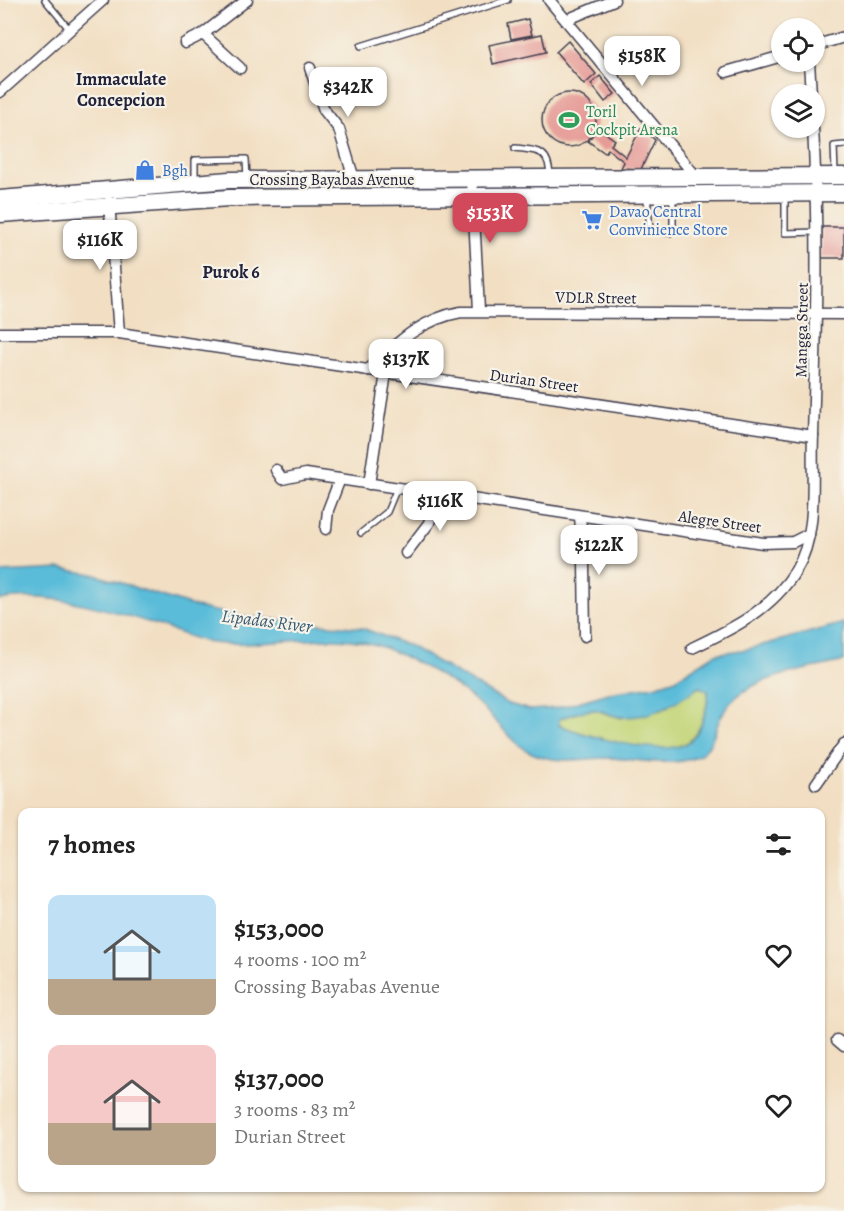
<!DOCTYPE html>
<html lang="en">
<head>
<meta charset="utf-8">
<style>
	body { margin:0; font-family:Alegreya,serif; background:#f6f6f6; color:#222; height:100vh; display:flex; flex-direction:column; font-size:22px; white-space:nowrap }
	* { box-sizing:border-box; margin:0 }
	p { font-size:20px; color:#767676 }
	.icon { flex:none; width:33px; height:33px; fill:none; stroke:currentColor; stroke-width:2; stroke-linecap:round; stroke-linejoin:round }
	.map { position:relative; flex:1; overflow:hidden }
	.panel { position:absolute; left:18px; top:808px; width:807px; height:384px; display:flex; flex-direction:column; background:#fff; border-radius:12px; box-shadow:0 2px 4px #0004 }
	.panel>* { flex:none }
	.tools { position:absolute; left:771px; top:18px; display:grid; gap:12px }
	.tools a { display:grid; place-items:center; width:54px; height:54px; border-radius:50%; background:#fff; box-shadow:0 2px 4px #0004; font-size:30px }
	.price { position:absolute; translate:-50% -51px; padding:0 14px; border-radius:12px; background:#fff; color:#222; font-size:20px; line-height:39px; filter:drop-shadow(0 2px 3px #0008) }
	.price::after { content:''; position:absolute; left:50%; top:36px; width:18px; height:14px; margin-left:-9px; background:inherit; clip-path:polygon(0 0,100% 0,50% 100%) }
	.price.selected { background:#d1495b; color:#fff }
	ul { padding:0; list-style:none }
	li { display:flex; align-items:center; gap:18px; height:150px; padding:0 30px }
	li span { display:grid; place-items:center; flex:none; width:168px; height:120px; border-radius:12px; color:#555 }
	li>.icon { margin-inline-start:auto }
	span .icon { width:72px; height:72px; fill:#fffc; stroke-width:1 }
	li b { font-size:26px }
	h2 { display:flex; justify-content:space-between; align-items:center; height:72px; padding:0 30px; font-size:26px }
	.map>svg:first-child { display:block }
	.green { fill:#c2d578; stroke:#727c5a; stroke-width:1.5 }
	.water { fill:#5abcd9; stroke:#3e6f8a; stroke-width:1.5; fill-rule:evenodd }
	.building { fill:#e69b97 }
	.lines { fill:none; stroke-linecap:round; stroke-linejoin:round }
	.service-casing { stroke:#413e4f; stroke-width:8 }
	.minor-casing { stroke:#413e4f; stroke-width:13 }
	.primary-casing { stroke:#413e4f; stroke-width:19 }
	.service { stroke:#fff; stroke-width:5 }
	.minor { stroke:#fff; stroke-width:10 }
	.primary { stroke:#fff; stroke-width:16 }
	.labels { text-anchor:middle; stroke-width:4.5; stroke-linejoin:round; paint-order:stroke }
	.leisure-label { font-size:16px; fill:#27864d; stroke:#f7f3e8; text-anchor:start }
	.shop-label { font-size:16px; fill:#366cbe; stroke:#f7f3e8; text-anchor:start }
	.street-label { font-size:16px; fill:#22223b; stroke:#f7f3e8 }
	.neighbourhood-label { font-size:18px; font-weight:bold; fill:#22223b; stroke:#f7f3e8 }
	.water-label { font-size:18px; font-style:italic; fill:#365872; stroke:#f7f3e8 }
</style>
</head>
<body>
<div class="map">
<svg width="844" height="1211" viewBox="0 0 844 1211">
	<rect width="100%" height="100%" fill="#f7f3e8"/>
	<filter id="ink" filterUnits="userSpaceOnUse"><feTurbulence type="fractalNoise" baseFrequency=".0167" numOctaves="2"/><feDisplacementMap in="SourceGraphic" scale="12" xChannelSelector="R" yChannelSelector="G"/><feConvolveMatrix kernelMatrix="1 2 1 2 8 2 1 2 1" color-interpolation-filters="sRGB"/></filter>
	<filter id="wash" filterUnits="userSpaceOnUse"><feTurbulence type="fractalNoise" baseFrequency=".008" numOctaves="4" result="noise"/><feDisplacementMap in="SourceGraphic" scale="24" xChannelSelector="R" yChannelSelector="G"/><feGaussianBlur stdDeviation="1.35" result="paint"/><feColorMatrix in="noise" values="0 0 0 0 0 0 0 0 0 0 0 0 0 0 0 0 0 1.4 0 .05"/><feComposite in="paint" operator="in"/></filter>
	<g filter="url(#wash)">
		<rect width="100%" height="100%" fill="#f2dfc3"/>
		<path class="green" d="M699,687L708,691C708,707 702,731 689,741C666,760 584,735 559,725V719L583,711L595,710L621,718L661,710Z"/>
		<path class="water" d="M61,569L93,574L196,607L238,616L362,628L410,646L509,704L530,710L557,708L609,693L654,686L676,679L715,654L748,649L844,623V661C810,670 760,674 734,699C705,727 724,760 671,762C651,763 630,759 610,758C583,758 558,765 532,753C516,747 494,718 481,706C455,682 418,662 385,648C336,629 278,646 227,644C206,644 188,636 168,629C119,612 51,590 0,600V572ZM699,687L708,691C708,707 702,731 689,742C666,759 583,735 559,725V719C570,715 584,709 595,710C605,711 613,717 622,717C652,718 676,703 699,687Z"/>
		<g id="blocks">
			<g class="building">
				<polygon points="528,19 532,35 511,39 508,24"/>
				<polygon points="542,34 546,52 493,64 489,45"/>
				<polygon points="568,41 596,74 584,85 556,52"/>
				<polygon points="600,76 615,94 605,102 591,84"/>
				<circle cx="569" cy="120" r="27"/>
				<polygon points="598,128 615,140 611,145 626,157 641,128 655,140 641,169 621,168 624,162 608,149 605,153 588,141"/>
				<polygon points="822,227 844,227 844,258 821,258"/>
			</g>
		</g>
	</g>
	<g filter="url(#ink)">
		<use href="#blocks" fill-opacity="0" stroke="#413e4f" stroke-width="1.5"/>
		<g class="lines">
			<g class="service-casing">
				<g id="service">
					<polyline points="45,0 70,30"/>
					<polyline points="361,46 508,0"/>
					<path d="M515,148C538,151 549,149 550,176"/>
					<polyline points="835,172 834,146 844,145"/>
					<polyline points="195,180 195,160 246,159 247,178"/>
					<polyline points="785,195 785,233 816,232"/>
					<polyline points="647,196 650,230 670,233 673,230 673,196"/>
					<polyline points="361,533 387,512 397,488"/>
				</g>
			</g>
			<g class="minor-casing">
				<g id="minor">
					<polyline points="549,0 698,179"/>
					<polyline points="566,20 614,0"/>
					<polyline points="203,34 240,68"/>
					<polyline points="185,43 203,34 247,0"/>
					<polyline points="814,46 844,37"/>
					<polyline points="809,62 811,94"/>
					<polyline points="310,68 324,110 339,129 354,179"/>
					<polyline points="726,72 782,56"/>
					<polyline points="0,92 103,0"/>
					<polyline points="472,178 479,310"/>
					<polyline points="109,202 119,333"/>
					<polyline points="0,333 119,333 813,436"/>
					<path d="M368,370C397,343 421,319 461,312L844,314"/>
					<polyline points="276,470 282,479 306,474 763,543 793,542 809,534"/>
					<polyline points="369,484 386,373"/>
					<polyline points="580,517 584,562 585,636"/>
					<polyline points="326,529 328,510 340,479"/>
					<polyline points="406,553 429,523 436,494"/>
					<path d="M692,648C732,629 772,610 796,570C819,533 811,478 813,436C816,333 819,231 813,128"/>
					<polyline points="816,784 844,744"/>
					<polyline points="837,1040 844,1046"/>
				</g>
			</g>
			<g class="primary-casing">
				<g id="primary">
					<polyline points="0,199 229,180 844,176"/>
					<polyline points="0,214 229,198 844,193"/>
				</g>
			</g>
			<use href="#service" class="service"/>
			<use href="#minor" class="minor"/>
			<use href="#primary" class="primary"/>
		</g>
	</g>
	<defs>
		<g id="stadium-bare" transform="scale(1.62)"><path d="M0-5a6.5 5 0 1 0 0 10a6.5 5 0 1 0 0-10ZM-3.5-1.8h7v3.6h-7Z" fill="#2e9e5b" stroke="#f7f3e8" stroke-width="2.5" paint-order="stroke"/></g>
		<g id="shop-bare" transform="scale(1.62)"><path d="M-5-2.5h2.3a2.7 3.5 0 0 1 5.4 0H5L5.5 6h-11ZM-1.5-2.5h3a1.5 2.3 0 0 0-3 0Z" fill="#3f7fe0" stroke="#f7f3e8" stroke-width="2.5" paint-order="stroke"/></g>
		<g id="supermarket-bare" transform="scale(1.62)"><path d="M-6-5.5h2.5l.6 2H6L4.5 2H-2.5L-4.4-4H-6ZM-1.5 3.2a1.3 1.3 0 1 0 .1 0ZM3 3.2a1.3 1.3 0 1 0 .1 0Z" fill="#3f7fe0" stroke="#f7f3e8" stroke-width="2.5" paint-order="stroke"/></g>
	</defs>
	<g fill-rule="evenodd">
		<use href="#stadium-bare" x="569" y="120"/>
		<use href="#shop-bare" x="145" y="170"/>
		<use href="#supermarket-bare" x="592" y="220"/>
	</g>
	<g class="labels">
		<g class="leisure-label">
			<text x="586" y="117">Toril<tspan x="586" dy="18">Cockpit Arena</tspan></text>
		</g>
		<g class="shop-label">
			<text x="162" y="176">Bgh</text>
			<text x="609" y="217">Davao Central<tspan x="609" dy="18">Convinience Store</tspan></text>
		</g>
		<g class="street-label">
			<text x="332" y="185">Crossing Bayabas Avenue</text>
			<text transform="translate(596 297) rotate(1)" y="6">VDLR Street</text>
			<text transform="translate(801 330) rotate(-89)" y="6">Mangga Street</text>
			<text transform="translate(534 380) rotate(8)" y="6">Durian Street</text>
			<text transform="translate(720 521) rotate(8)" y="6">Alegre Street</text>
		</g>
		<g class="neighbourhood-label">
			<text x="121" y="85">Immaculate<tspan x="121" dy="21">Concepcion</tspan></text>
			<text x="231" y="278">Purok 6</text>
		</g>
		<g class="water-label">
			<text transform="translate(267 621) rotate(7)" y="6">Lipadas River</text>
		</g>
	</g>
</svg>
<div class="tools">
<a><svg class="icon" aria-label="locate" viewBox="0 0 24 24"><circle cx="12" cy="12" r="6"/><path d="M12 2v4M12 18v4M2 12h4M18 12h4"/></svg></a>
<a><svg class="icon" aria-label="layers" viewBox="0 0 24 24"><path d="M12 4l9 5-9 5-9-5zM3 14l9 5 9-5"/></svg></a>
</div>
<b class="price" style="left:642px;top:87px">$158K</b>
<b class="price" style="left:348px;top:118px">$342K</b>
<b class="price selected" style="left:490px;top:244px">$153K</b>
<b class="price" style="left:100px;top:271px">$116K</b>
<b class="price" style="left:406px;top:390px">$137K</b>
<b class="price" style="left:440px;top:532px">$116K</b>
<b class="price" style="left:599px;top:576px">$122K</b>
<section class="panel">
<h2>7 homes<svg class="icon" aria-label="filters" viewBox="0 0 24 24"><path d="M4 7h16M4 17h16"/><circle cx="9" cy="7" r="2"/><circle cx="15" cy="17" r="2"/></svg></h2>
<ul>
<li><span style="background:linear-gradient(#bfe0f5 70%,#b9a48a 0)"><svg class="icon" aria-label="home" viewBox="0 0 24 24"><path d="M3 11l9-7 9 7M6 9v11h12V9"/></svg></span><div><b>$153,000</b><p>4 rooms · 100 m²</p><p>Crossing Bayabas Avenue</p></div><svg class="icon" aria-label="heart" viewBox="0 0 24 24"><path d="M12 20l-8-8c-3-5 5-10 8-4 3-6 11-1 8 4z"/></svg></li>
<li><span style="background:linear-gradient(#f6c9c9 65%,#b9a48a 0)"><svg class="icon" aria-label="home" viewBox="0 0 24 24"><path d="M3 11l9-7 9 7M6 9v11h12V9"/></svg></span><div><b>$137,000</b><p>3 rooms · 83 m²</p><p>Durian Street</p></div><svg class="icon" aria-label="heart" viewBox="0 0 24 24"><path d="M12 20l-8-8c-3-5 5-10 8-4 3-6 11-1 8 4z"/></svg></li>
</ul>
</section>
</div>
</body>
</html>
